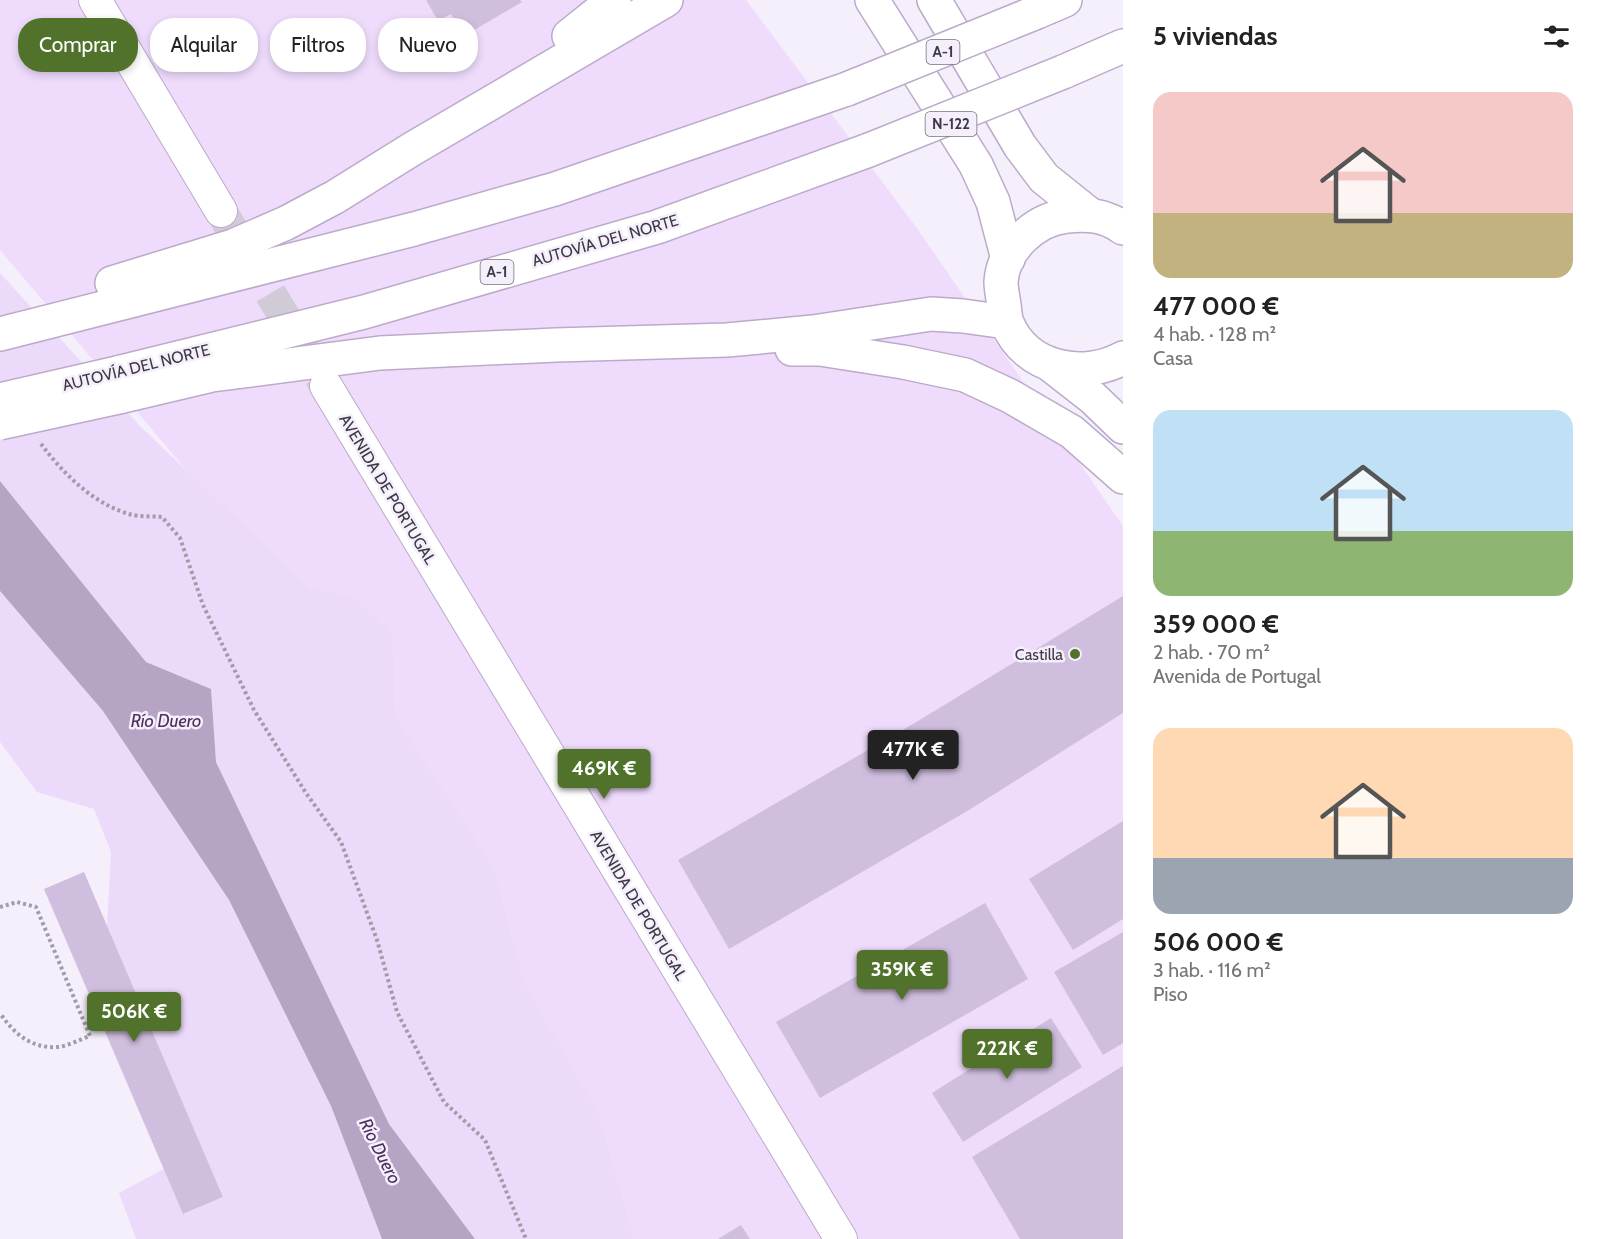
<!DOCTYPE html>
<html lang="es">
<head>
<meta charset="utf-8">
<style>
	body { margin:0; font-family:Cabin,sans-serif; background:#f2f2f2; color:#222; height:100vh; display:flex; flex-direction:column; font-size:22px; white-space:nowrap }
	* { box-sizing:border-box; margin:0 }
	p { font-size:20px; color:#767676 }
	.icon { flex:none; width:33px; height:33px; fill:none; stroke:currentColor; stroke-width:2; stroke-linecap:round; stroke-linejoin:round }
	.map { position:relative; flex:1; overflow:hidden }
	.panel { display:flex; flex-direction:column; background:#fff; width:480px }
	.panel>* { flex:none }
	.banner { position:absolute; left:18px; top:18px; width:570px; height:54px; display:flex; gap:12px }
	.price { position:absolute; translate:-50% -51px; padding:0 14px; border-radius:6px; background:#51722a; color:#fff; font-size:20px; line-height:39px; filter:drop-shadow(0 2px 3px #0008) }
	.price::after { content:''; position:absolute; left:50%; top:36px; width:18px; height:14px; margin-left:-9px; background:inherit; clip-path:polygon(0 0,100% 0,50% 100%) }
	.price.active { background:#222; color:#fff }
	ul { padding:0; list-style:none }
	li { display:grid; align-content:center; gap:12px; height:318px; padding:0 30px }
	li span { display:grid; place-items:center; height:186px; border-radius:18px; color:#555 }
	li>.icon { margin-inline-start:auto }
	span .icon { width:108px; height:108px; fill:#fffc; stroke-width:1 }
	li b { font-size:26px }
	h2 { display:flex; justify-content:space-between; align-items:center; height:72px; padding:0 30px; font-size:26px }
	.tag { padding:0 21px; border-radius:24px; background:#fff; box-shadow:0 3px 9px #0003; font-size:21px; line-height:54px }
	.tag.active { background:#51722a; color:#fff }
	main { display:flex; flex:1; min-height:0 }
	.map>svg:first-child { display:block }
	.built { fill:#efdcfd }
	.green { fill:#ecdafa }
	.water { fill:#b5a4c3 }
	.building { fill:#d0bede }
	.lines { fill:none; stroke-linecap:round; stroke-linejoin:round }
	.minor-tunnel { stroke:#d1cad7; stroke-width:32; stroke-dasharray:32 16; stroke-linecap:butt }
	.minor-casing { stroke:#bcaaca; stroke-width:34 }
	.highway-casing { stroke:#bcaaca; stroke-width:36 }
	.path { stroke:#a29ba8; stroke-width:4; stroke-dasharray:3 3; stroke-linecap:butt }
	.minor { stroke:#fff; stroke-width:32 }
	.highway { stroke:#fff; stroke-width:33 }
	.highway-bridge-casing { stroke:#bcaaca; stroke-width:36; stroke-linecap:butt }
	.highway-bridge { stroke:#fff; stroke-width:33 }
	.poi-dot { fill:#51722a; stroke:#f5eefb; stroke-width:2 }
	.labels { text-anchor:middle; stroke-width:5; stroke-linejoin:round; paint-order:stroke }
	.shield { fill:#f5eefb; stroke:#766f7c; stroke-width:1.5 }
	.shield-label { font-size:15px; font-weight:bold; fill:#3f3845 }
	.street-label { font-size:16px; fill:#3f3845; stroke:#f5eefb }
	.poi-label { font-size:16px; fill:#3f3845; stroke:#f5eefb; text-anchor:end }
	.water-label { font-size:18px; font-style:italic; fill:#4a315c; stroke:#f5eefb }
</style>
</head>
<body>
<main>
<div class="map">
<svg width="1123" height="1239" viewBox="0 0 1123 1239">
	<rect width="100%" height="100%" fill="#f5eefb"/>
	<polygon class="built" points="0,0 746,0 916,227 1123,526 1123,1239 619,1239 215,504 0,250"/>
	<g class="green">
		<polygon points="0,273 140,426 310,589 352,596 393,635 394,716 493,866 524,983 598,1113 634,1239 475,1239 389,1124 216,762 211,689 146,662 0,481"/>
		<polygon points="0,591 103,711 229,900 331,1106 382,1239 136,1239 119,1193 164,1169 184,1214 223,1197 107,926 111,852 94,809 37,792 0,742"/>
	</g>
	<polygon class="water" points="0,481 146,662 211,689 216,762 389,1124 475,1239 382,1239 331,1106 229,900 103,711 0,591"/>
	<g class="building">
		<polygon points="426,0 520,0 522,2 464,36 451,14 438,21"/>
		<polygon points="1123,596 1123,713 969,810 729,949 678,860 918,721"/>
		<polygon points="1123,821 1123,919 1073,950 1029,879"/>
		<polygon points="84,872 223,1197 183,1214 44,889"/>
		<polygon points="985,903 1028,979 820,1098 776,1022"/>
		<polygon points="1123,932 1123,1043 1103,1055 1054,972"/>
		<polygon points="1051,1018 1082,1067 963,1142 932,1093"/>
		<polygon points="1123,1066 1123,1239 1020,1239 972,1157"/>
		<polygon points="741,1225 750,1239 718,1239"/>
	</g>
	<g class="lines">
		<polyline class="minor-tunnel" points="221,211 324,383"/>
		<g class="minor-casing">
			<g id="minor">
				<polyline points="95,0 221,211"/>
				<polyline points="326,386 841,1239"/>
			</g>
		</g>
		<g class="highway-casing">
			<g id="highway">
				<polyline points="872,0 976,165 993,202 1008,259"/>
				<polyline points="934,0 1020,146 1044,178 1089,214"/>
				<polyline points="1037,12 1065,0"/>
				<polyline points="569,36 614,0"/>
				<polyline points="1063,72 1123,46"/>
				<path d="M1123,228C1105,215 1088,214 1067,216C1035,219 1003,249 1001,282C1001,289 1003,298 1004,305C1005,311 1005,318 1007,323C1026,369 1082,380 1123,358"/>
				<polyline points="112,283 233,246 286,223 335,197 412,149 666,0"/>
				<polyline points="0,334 414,229 555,189 847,89"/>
				<polyline points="792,349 820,349 903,362 965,375 1010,396 1072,432 1123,477"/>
				<polyline points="1052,366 1093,398 1123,427"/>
				<polyline points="117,373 364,312 657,227 869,150"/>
				<polyline points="119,397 212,375 380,353 556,345 727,340 813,332 931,314 963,316 1006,322"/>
			</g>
		</g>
		<g class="path">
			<path d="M41,444C63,473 92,503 129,514C138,517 151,516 162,517L180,538L203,605L254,710L306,793L341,842L377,940L397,1012L444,1102L485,1140L526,1239"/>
			<path d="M0,907L17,902L36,907L90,1036C81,1039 68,1046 58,1047C32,1049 14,1034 0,1013"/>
		</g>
		<use href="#minor" class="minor"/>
		<use href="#highway" class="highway"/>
		<g class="highway-bridge-casing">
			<g id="highway-bridge">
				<polyline points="847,89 1037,12"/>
				<polyline points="869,150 1063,72"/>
				<polyline points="0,400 117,373"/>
				<polyline points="0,423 119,397"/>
			</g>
		</g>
		<use href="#highway-bridge" class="highway-bridge"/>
	</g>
	<circle class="poi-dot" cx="1075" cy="654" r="6"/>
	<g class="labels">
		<g class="shield">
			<rect x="926.5" y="40" width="33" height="24" rx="4.5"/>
			<rect x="925.5" y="112" width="51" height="24" rx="4.5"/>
			<rect x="480.5" y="260" width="33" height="24" rx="4.5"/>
		</g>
		<g class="shield-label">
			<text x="943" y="57">A-1</text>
			<text x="951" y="129">N-122</text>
			<text x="497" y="277">A-1</text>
		</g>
		<g class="street-label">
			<text transform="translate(605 240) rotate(-16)" y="6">AUTOVÍA DEL NORTE</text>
			<text transform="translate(136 367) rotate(-14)" y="6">AUTOVÍA DEL NORTE</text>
			<text transform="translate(388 489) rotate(59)" y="6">AVENIDA DE PORTUGAL</text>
			<text transform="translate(639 905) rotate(59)" y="6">AVENIDA DE PORTUGAL</text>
		</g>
		<g class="poi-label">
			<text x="1063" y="660">Castilla</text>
		</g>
		<g class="water-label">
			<text x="166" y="727">Río Duero</text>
			<text transform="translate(380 1151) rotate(63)" y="6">Río Duero</text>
		</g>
	</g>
</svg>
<b class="price active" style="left:913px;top:781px">477K €</b>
<b class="price" style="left:604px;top:800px">469K €</b>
<b class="price" style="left:902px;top:1001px">359K €</b>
<b class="price" style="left:134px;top:1043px">506K €</b>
<b class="price" style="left:1007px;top:1080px">222K €</b>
<div class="banner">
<a class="tag active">Comprar</a>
<a class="tag">Alquilar</a>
<a class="tag">Filtros</a>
<a class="tag">Nuevo</a>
</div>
</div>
<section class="panel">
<h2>5 viviendas<svg class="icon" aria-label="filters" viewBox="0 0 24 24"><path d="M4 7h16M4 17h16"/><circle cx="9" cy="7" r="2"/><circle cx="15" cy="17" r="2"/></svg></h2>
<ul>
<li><span style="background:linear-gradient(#f6c9c9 65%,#c2b280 0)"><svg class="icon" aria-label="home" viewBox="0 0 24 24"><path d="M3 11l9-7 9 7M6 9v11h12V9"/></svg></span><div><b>477 000 €</b><p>4 hab. · 128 m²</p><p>Casa</p></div></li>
<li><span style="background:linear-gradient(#bfe0f5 65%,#8fb573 0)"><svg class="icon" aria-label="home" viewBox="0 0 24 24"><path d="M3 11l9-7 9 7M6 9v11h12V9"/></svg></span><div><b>359 000 €</b><p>2 hab. · 70 m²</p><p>Avenida de Portugal</p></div></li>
<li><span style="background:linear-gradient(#ffd9b3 70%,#9aa5b1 0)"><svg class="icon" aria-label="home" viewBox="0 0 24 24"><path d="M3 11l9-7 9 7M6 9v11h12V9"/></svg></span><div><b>506 000 €</b><p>3 hab. · 116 m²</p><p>Piso</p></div></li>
</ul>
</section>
</main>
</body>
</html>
